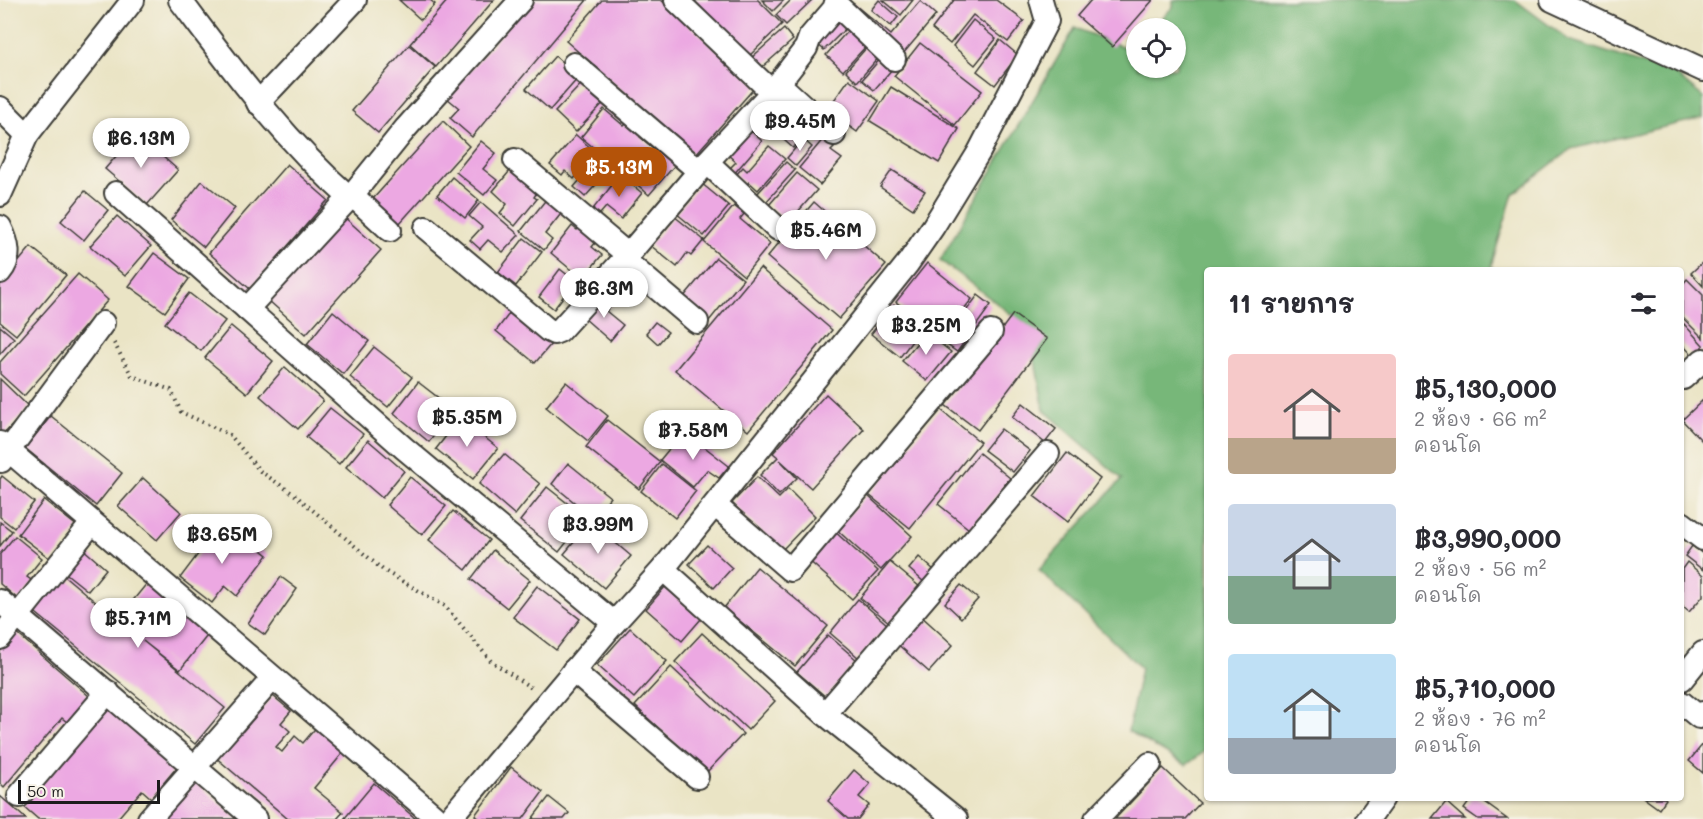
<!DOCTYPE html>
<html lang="th">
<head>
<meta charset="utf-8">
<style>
	body { margin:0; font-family:Mali,"Playpen Sans Thai",sans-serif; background:#f2f2f3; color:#2b2b33; height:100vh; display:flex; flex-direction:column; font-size:22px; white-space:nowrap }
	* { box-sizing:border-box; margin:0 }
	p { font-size:20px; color:#7c7c81 }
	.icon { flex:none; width:33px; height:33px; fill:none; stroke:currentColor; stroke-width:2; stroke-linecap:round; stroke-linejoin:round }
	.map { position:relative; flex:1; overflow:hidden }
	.side { position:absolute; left:1204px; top:267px; width:480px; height:534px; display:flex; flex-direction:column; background:#fff; border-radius:6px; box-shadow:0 2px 4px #0004 }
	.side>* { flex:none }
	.controls { position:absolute; left:1126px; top:18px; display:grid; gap:12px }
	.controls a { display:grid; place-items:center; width:60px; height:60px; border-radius:50%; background:#fff; box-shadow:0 2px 4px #0004; font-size:30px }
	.scale { position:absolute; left:18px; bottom:15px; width:142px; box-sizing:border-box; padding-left:6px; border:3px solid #1c1c1c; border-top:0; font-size:16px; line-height:21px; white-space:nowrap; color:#1c1c1c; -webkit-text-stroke:4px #f7f3e8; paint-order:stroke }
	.price { position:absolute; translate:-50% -51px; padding:0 14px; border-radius:21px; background:#fff; color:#222; font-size:20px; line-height:39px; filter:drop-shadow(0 2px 3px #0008) }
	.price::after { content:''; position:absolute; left:50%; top:36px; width:18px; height:14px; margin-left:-9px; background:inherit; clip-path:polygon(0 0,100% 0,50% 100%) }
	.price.selected { background:#b45309; color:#fff }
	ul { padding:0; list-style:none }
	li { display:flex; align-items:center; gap:18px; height:150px; padding:0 24px }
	li span { display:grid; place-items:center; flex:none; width:168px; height:120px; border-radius:6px; color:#555 }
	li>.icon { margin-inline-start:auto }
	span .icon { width:72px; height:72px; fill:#fffc; stroke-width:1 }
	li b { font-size:26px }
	h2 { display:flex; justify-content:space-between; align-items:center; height:72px; padding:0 24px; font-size:26px }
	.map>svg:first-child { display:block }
	.forest { fill:#77b779; stroke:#4a6a4a; stroke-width:1.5 }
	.building { fill:#eca8e2 }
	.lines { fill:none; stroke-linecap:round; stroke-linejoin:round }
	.minor-casing { stroke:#3b3a35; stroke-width:26 }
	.path { stroke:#3b3a35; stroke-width:4; stroke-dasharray:1.5 4.5; stroke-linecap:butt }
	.minor { stroke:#fff; stroke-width:22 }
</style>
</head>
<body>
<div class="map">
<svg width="1703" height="819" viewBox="0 0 1703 819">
	<rect width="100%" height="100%" fill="#f7f3e8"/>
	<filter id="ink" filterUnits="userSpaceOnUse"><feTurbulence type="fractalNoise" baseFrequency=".0167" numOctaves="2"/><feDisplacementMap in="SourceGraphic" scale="12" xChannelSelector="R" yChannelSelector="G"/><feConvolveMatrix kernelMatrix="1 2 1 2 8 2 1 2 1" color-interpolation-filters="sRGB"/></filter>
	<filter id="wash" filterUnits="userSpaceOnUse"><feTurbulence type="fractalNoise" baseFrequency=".008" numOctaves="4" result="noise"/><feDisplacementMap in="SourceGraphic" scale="24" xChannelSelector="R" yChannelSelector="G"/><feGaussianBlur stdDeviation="1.35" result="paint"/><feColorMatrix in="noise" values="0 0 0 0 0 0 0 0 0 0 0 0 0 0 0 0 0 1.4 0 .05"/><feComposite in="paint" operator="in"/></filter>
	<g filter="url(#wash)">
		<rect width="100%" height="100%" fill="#eae4c5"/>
		<polygon class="forest" points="1173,0 1515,0 1569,40 1675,74 1703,97 1703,118 1571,149 1513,194 1491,266 1494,270 1208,270 1208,749 1186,765 1128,731 1141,668 1039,570 1122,479 1044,410 1029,328 940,260 1075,28 1132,50 1137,45 1137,68 1176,68 1176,28 1152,28 1173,7"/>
		<g id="blocks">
			<g class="building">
				<polygon points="399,0 430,0 435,4 421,20"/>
				<polygon points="448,0 494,0 436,67 410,44"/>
				<polygon points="530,0 587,0 472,137 450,118 459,108 447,98"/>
				<polygon points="602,0 661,0 757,85 695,155 566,41"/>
				<polygon points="694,0 758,0 782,24 748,57"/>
				<polygon points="762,0 784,0 773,11"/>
				<polygon points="791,0 812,0 786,25 776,15"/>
				<polygon points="879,0 898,17 891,26 871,10"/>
				<polygon points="883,0 913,0 901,15"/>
				<polygon points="954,0 996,0 1024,21 1008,42 973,15 950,44 932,29"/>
				<polygon points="1091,0 1153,0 1112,47 1077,16"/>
				<polygon points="920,1 936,15 902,55 850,10 854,4 891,35"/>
				<polygon points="840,10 852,22 824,50 812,39"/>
				<polygon points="973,20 996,39 975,65 953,46"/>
				<polygon points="851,27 869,43 843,71 826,55"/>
				<polygon points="784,29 793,40 760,69 751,58"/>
				<polygon points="1000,40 1018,55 995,85 977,71"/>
				<polygon points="920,43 982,91 955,125 894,76"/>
				<polygon points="409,45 435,67 378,133 352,111"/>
				<polygon points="868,46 880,56 857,82 846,71"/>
				<polygon points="555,56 579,77 550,110 526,89"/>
				<polygon points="881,58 893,68 874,90 862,80"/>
				<polygon points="586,79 607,99 576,132 555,112"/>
				<polygon points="849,79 879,101 857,132 827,110"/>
				<polygon points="891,87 959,129 939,163 870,121"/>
				<polygon points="783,108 809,131 793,148 768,126"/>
				<polygon points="604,109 624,126 631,119 645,131 640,137 653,148 628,177 581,137"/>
				<polygon points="443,121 469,146 399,224 372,200"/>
				<polygon points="749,129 762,141 733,175 728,170 736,162 727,154"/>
				<polygon points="136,133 178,170 147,205 105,169"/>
				<polygon points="576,135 596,153 574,179 565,171 562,175 550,165"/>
				<polygon points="824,138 835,147 831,151 842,159 820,185 799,168"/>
				<polygon points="803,139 812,147 796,166 787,158"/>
				<polygon points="481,141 496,153 483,169 497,180 484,195 456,172"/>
				<polygon points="661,143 675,165 649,195 631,179"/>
				<polygon points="769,146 785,159 758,190 749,182 747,185 736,175 743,167 747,171"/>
				<polygon points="600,157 612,167 585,197 574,187"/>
				<polygon points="786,162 795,170 766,202 757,194"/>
				<polygon points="287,164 328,200 250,289 209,253"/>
				<polygon points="514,166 540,188 534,197 537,199 515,226 500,213 507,204 493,191"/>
				<polygon points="892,170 925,191 913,209 880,187"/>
				<polygon points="797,173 817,190 789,222 769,205"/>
				<polygon points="620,175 642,193 621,219 606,207 600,214 593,209"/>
				<polygon points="452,177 479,200 465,218 437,195"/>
				<polygon points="202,181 235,208 204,247 171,220"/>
				<polygon points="701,183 729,206 704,236 676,213"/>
				<polygon points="85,191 108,210 84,240 61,221"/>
				<polygon points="548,197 564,210 545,234 552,240 544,250 521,231"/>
				<polygon points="481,202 519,235 503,252 488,240 480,249 470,240 482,227 469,216"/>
				<polygon points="814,202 886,265 839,319 767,257"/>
				<polygon points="734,206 744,214 740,219 770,244 744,276 704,242"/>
				<polygon points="117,216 151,246 125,276 90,246"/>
				<polygon points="343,216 381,250 306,334 268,300"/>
				<polygon points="674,216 704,240 691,256 687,253 677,267 650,245"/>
				<polygon points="582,223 596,242 592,247 602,255 582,279 551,253 572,226 577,230"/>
				<polygon points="524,238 542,252 516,286 498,272"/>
				<polygon points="31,247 66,275 16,335 0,322 0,284"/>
				<polygon points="154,253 189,279 165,312 129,286"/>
				<polygon points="716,258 743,279 709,321 682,299"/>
				<polygon points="1703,262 1703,286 1691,273"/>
				<polygon points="927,263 972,299 941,337 896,302"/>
				<polygon points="760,268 832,330 748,431 675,370"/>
				<polygon points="560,269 575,281 554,309 539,297"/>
				<polygon points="78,274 108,300 24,396 0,374 0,362"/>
				<polygon points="1687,279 1703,295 1703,338 1682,317 1682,285"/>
				<polygon points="189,293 225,321 201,351 165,323"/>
				<polygon points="978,295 991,305 957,352 943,342"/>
				<polygon points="603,296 612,304 606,311 623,325 610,341 584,318"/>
				<polygon points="894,305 922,328 900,357 871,334"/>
				<polygon points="512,310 552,343 535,363 496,331"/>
				<polygon points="333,311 369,341 343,374 307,344"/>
				<polygon points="1013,314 1047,339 978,430 945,405"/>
				<polygon points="655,322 668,332 658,344 646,333"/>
				<polygon points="1684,324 1703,345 1703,349 1694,357 1682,344 1682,327"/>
				<polygon points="0,326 14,338 0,354"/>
				<polygon points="231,326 273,361 247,393 205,358"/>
				<polygon points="926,332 951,352 927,381 902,361"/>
				<polygon points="374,347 412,377 388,407 350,377"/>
				<polygon points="285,367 323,401 298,429 260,396"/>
				<polygon points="0,379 29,407 3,435 0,432"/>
				<polygon points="418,382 454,410 429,442 394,413"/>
				<polygon points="566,382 608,416 588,441 546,407"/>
				<polygon points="826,394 864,429 811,488 780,460 797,478 779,495 760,475 778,457 773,453"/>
				<polygon points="1703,400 1703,442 1682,420"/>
				<polygon points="1023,403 1056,429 1045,443 1012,417"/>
				<polygon points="330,408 363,434 339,464 306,437"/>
				<polygon points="940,409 980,442 910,528 869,495"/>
				<polygon points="51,416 122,473 96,506 25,448"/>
				<polygon points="460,418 498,448 473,479 436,449"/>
				<polygon points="607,420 660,462 639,489 586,447"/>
				<polygon points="1001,429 1030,451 1013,472 984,450"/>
				<polygon points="688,434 729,466 719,478 707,470 693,487 660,460 674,443 678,447"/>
				<polygon points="368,440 404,471 382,498 346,467"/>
				<polygon points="979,453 1010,478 969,529 938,504"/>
				<polygon points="1067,453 1100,479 1068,522 1034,496"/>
				<polygon points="504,454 540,484 515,515 479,484"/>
				<polygon points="568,463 610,497 603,506 617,516 607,529 552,484"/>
				<polygon points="662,464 696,491 675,518 641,491"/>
				<polygon points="2,476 34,502 14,528 0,517 0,479"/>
				<polygon points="410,477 446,506 422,535 387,505"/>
				<polygon points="757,477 779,498 788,489 815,516 781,551 732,503"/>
				<polygon points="143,478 181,512 157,540 118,506"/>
				<polygon points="547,487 586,518 559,552 520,521"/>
				<polygon points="867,495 912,536 881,570 836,529"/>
				<polygon points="44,500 78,527 52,560 18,534"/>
				<polygon points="453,511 489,540 466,570 429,540"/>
				<polygon points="205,521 242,549 249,540 268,555 237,596 225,586 212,603 180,578 208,541 196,532"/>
				<polygon points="0,522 12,531 0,546"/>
				<polygon points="591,522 631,556 604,588 564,554"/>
				<polygon points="832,529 878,571 852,599 806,558"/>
				<polygon points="15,536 42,558 27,577 34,582 19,600 0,584 0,554"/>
				<polygon points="707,545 732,568 714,588 689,564"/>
				<polygon points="1692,546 1703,554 1703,570 1685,556"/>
				<polygon points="82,548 106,569 88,591 63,571"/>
				<polygon points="493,550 530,580 507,608 471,579"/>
				<polygon points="919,557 934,570 924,582 909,569"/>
				<polygon points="890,562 920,587 890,623 860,598"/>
				<polygon points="1687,562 1703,576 1703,596 1689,612 1682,606 1682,569"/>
				<polygon points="757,567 828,626 795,666 724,608"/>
				<polygon points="61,573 117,620 148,582 210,632 180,670 143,641 225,708 195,744 31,609"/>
				<polygon points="281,577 297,589 265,635 248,623"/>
				<polygon points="961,585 978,599 961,618 945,603"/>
				<polygon points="537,586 580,619 556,650 513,617"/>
				<polygon points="665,587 701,619 682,641 646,609"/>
				<polygon points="858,599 888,625 859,658 830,633"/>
				<polygon points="919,614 953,645 929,672 894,641"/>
				<polygon points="630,628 667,661 634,698 597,665"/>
				<polygon points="14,631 89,696 67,722 62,718 4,787 0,783 0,647"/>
				<polygon points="702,633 775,701 748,730 675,662"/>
				<polygon points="828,635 857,660 826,697 797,672"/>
				<polygon points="671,667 743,734 706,773 635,706"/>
				<polygon points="273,696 291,711 281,723 290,731 276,747 282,752 295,736 303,743 319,724 347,748 314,788 343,812 337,819 288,819 214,756 238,727 243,731"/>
				<polygon points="106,707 177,767 151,798 142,790 117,819 38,819 23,806"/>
				<polygon points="1703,744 1703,773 1689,761"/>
				<polygon points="511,767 543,792 523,819 480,819 475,815"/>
				<polygon points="1163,768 1200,803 1185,819 1115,819"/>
				<polygon points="854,770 870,784 859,797 869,805 858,819 848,819 828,801"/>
				<polygon points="194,781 238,819 161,819"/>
				<polygon points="374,783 416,819 344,819"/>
				<polygon points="0,796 26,819 0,819"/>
				<polygon points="549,797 569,813 564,819 532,819"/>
				<polygon points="1472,798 1478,798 1507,819 1478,819 1464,809"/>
				<polygon points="1644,798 1665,798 1666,799 1659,809"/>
				<polygon points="1446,802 1465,819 1432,819"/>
			</g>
		</g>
	</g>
	<g filter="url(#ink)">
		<use href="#blocks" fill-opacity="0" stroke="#3b3a35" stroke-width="1.5"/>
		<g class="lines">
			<g class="minor-casing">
				<g id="minor">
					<path d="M180,0C233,70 283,139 350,198"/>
					<polyline points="676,0 772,92"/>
					<polyline points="1552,0 1703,70"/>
					<polyline points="836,4 894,59"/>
					<polyline points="574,64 699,171"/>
					<polyline points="779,84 834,134"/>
					<polyline points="258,103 355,0"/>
					<polyline points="0,108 27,135"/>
					<polyline points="515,160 628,255"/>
					<polyline points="707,162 778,229"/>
					<polyline points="116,193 404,448 614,623"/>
					<polyline points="0,195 27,135 133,0"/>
					<polyline points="352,195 390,230"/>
					<path d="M0,227C8,243 12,258 0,272"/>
					<polyline points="426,228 548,330 554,333 559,331 628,255 707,162 772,92 806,48 810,37 834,9 837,0"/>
					<polyline points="624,260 697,322"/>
					<polyline points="247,309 352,195 406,128 521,0"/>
					<polyline points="1683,378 1703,360"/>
					<polyline points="0,443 438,819"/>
					<polyline points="1,461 103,323"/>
					<polyline points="715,505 790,570 991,332"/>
					<polyline points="1682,523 1703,539"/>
					<polyline points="663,569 825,714 956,819"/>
					<polyline points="0,601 255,819"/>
					<polyline points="0,638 92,523"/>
					<polyline points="573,671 697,777"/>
					<polyline points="1682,679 1703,653"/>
					<polyline points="1682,703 1699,717 1703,713"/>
					<polyline points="825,714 1048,454"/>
					<polyline points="19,796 108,692"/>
					<polyline points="149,819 273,678"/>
					<polyline points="449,819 614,623 663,569 908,263 933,227 979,152 1047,21 1041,0"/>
					<polyline points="1096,819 1150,764"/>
					<polyline points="1368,819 1383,798"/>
				</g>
			</g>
			<polyline class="path" points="114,343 132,376 171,390 181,412 230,435 260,471 295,495 383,570 445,606 491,661 533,689"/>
			<use href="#minor" class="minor"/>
		</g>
	</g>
</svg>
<div class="controls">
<a><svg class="icon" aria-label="locate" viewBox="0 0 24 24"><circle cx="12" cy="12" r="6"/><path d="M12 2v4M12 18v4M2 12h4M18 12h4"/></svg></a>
</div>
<div class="scale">50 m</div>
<b class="price" style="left:800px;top:152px">฿9.45M</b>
<b class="price" style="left:141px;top:169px">฿6.13M</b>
<b class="price selected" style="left:619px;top:198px">฿5.13M</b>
<b class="price" style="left:826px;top:261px">฿5.46M</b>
<b class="price" style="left:604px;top:319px">฿6.3M</b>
<b class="price" style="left:926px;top:356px">฿3.25M</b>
<b class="price" style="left:467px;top:448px">฿5.35M</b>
<b class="price" style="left:693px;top:461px">฿7.58M</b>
<b class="price" style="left:598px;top:555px">฿3.99M</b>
<b class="price" style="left:222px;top:565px">฿3.65M</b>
<b class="price" style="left:138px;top:649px">฿5.71M</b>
<section class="side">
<h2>11 รายการ<svg class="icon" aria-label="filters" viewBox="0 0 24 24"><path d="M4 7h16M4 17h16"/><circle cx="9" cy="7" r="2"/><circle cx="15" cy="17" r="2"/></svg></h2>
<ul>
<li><span style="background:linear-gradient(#f6c9c9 70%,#b9a48a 0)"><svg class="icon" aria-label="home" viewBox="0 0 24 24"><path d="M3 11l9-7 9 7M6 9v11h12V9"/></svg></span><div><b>฿5,130,000</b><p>2 ห้อง · 66 m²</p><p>คอนโด</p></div></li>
<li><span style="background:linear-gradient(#c9d6e8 60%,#7fa58c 0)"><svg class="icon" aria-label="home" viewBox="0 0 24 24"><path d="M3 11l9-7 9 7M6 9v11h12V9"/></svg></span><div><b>฿3,990,000</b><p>2 ห้อง · 56 m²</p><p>คอนโด</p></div></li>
<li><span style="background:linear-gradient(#bfe0f5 70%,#9aa5b1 0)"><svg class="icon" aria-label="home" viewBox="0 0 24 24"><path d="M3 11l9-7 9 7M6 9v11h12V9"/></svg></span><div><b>฿5,710,000</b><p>2 ห้อง · 76 m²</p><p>คอนโด</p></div></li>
</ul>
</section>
</div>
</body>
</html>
